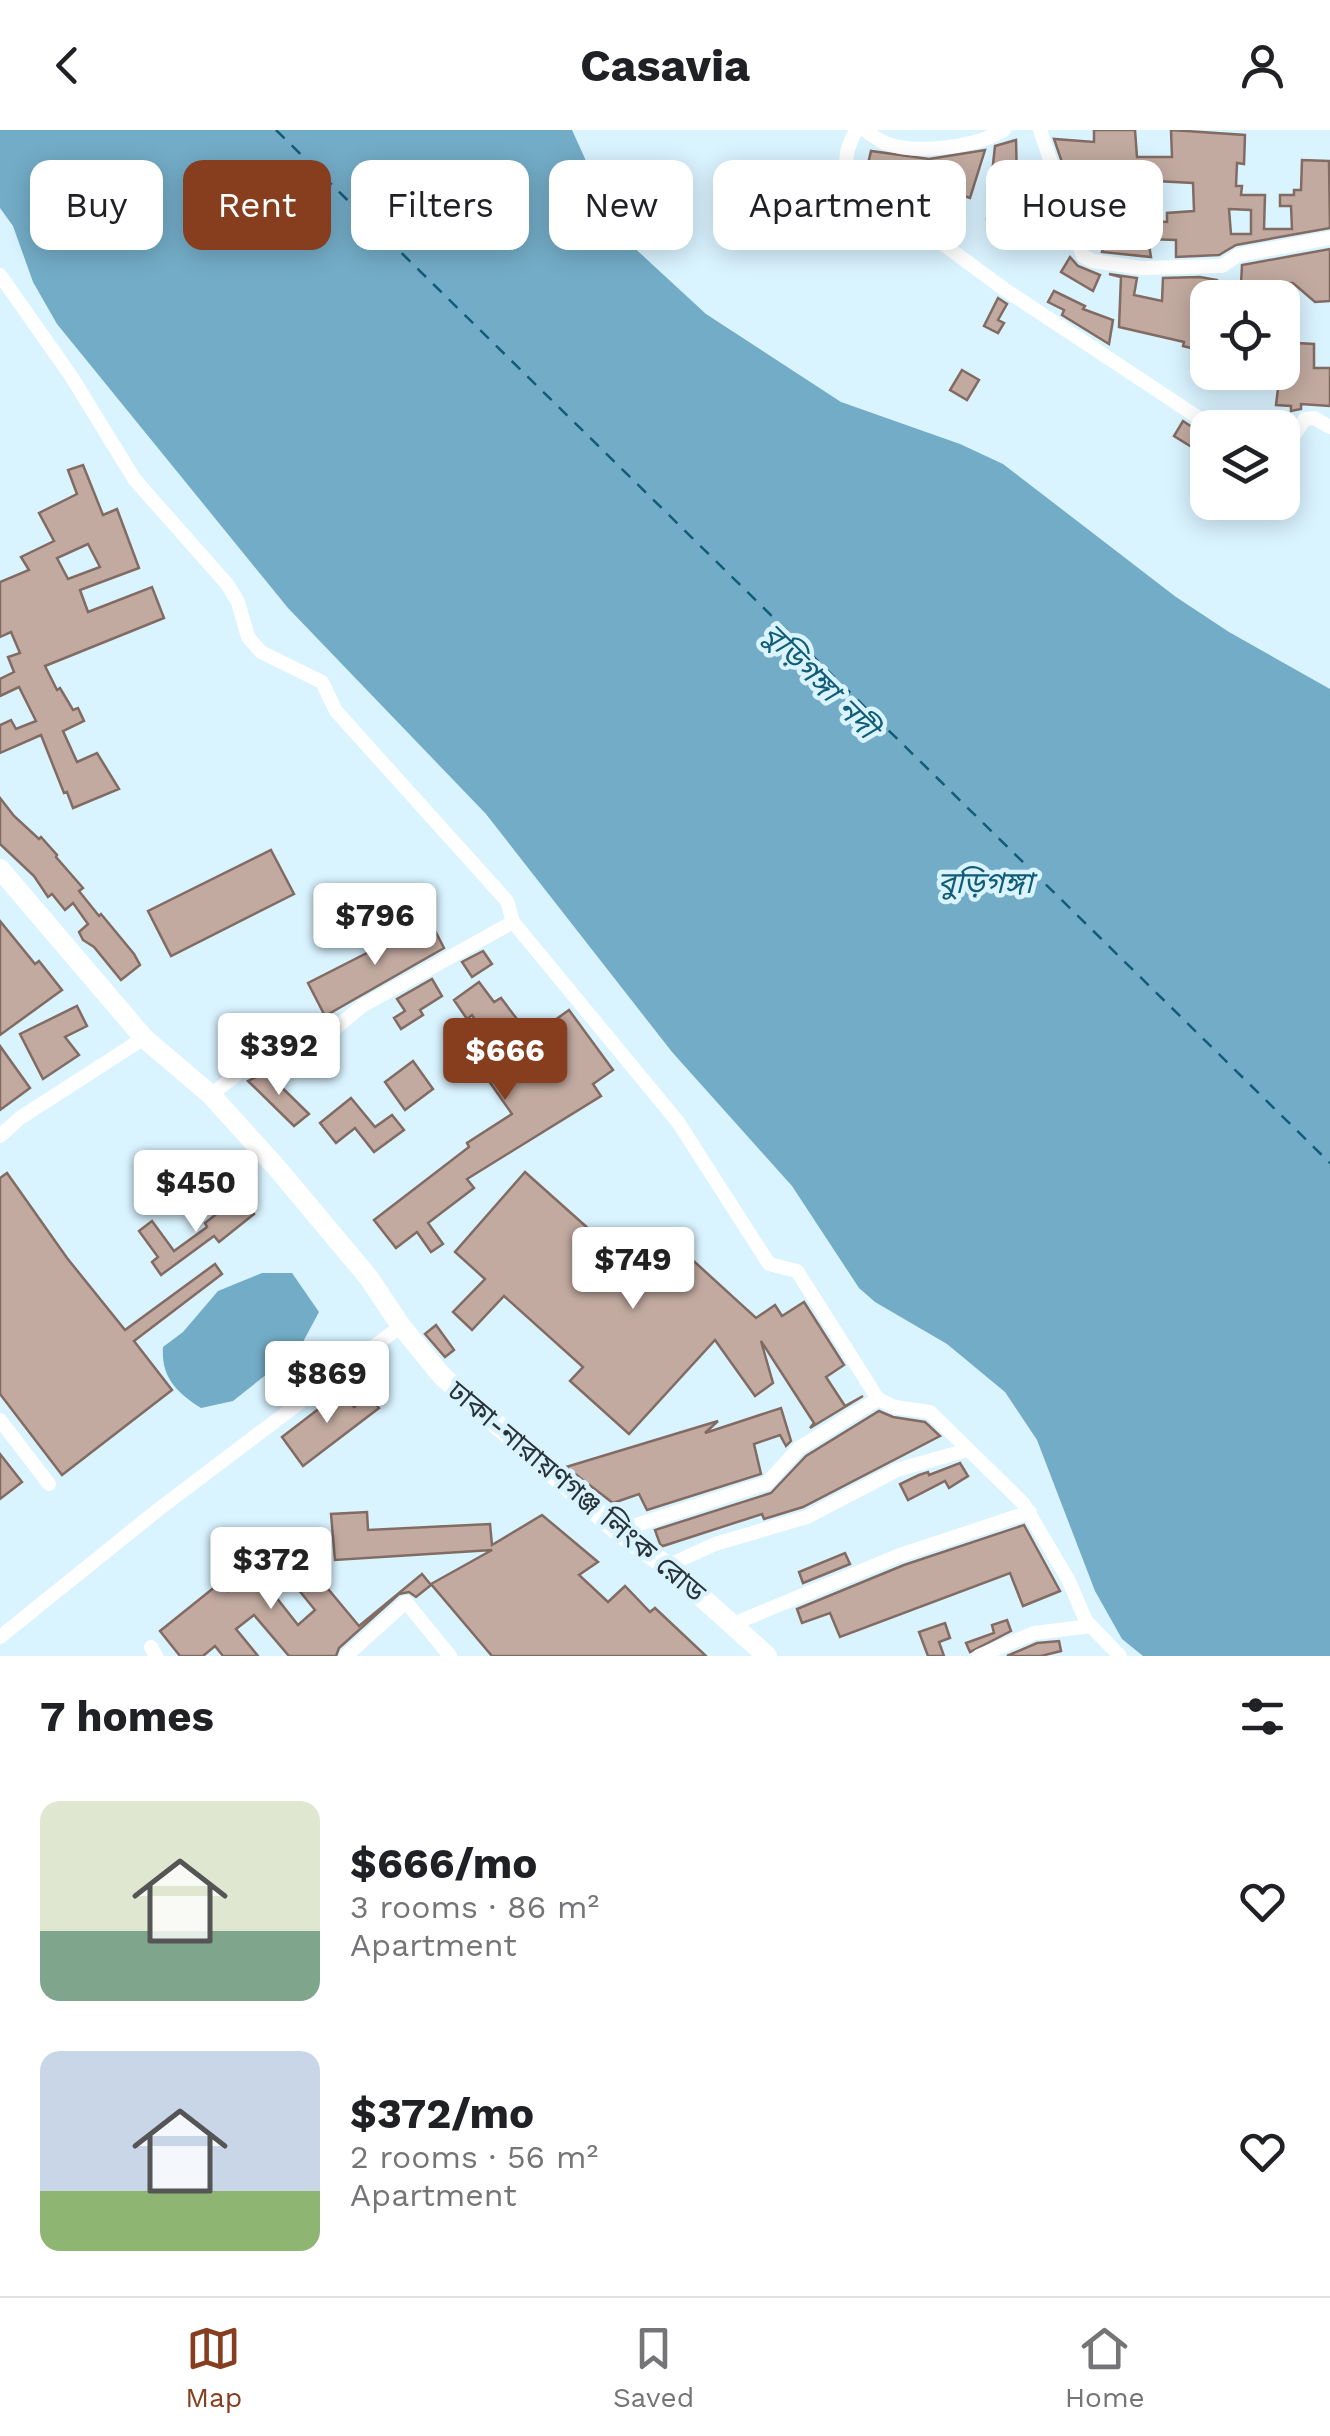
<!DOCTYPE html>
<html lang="en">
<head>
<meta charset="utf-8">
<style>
	body { margin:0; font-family:"Work Sans","Noto Sans Bengali",sans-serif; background:#f6f6f6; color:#202124; height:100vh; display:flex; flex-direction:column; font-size:38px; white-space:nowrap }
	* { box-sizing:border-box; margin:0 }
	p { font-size:32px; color:#757577 }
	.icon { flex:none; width:55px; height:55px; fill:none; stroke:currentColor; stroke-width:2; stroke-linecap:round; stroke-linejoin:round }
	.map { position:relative; height:1526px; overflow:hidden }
	.drawer { display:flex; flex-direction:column; background:#fff; flex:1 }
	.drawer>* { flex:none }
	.guide { position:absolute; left:30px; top:30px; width:1270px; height:90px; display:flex; gap:20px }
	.fabs { position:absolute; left:1190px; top:150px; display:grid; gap:20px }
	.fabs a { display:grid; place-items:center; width:110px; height:110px; border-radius:20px; background:#fff; box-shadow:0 5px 25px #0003; font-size:50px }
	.price { position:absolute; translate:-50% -85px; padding:0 22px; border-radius:10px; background:#fff; color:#222; font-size:32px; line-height:65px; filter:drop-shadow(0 2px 5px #0008) }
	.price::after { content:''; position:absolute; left:50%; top:60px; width:30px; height:22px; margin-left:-15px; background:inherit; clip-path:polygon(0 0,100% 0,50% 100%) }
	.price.active { background:#863e1f; color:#fff }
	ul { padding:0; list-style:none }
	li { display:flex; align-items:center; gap:30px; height:250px; padding:0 40px }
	li span { display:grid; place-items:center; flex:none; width:280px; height:200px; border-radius:20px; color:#555 }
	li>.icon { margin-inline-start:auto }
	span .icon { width:120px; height:120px; fill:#fffc; stroke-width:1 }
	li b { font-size:42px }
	h2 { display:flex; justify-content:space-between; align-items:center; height:120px; padding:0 40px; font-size:42px }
	.chip { padding:0 35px; border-radius:20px; background:#fff; box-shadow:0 5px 25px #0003; font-size:35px; line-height:90px }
	.chip.active { background:#863e1f; color:#fff }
	header { display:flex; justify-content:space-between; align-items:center; height:130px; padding:0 40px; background:#fff; font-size:45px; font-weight:700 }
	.tabs { display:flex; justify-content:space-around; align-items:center; height:140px; border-top:2px solid #e0e0e0; background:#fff; font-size:28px; color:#757577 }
	.tabs a { display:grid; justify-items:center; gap:5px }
	.tabs .active { color:#863e1f }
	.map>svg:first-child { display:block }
	.water { fill:#73acc7 }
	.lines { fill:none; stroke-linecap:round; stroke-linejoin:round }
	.ferry { stroke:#115c77; stroke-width:2.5; stroke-dasharray:12 10; stroke-linecap:butt }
	.building { fill:#c2aaa0; stroke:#816b62; stroke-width:2.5; fill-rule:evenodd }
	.minor { stroke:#fff; stroke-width:14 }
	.highway { stroke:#fff; stroke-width:20 }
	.labels { text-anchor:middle; stroke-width:9; stroke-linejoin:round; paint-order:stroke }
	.street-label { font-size:28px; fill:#293338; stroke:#d9f3ff }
	.water-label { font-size:30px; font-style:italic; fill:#115c77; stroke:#d9f3ff }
</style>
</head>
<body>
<header><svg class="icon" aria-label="back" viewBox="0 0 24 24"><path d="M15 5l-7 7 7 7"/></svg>Casavia<svg class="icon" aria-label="person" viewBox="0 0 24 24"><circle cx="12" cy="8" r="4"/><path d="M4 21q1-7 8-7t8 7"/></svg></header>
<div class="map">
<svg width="1330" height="1526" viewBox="0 0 1330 1526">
	<rect width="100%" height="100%" fill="#d9f3ff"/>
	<g class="water">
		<polygon points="0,0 572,0 606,75 628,112 706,184 841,272 960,314 1003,334 1176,467 1229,502 1330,559 1330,1526 1143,1526 1122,1509 1095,1461 1037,1310 1005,1262 947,1214 875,1172 859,1158 792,1056 672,922 486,684 288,478 57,194 33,152 13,96 0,78"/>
		<path d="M262,1143H292L319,1182L304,1210L302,1227L267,1244L233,1271L201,1278C176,1262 161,1247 163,1217L183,1202L218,1161Z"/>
	</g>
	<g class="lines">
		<polyline class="ferry" points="276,0 1330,1033"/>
	</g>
	<g class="building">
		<path d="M1094,0H1135L1137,27H1172L1171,0L1245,5L1244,34L1237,33L1236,56H1242L1241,65H1265L1264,99H1292L1291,76H1280V65H1294V60H1301L1302,30L1329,31L1330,98L1236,115L1219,125L1176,127V110L1148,109L1151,127L1102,122L1104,115L1090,114L1054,9L1094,12ZM1136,50L1193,53L1194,81L1167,83V92L1132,89ZM1229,79L1251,80V104H1231Z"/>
		<polygon points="1016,10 1017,51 1045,48 1068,115 1056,114 1056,98 1010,100 1010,92 987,89 995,16"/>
		<polygon points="985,20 970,68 961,65 954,82 930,73 937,56 912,55 913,42 868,34 871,21 929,29"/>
		<polygon points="1330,119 1330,171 1315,172 1293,153 1276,154 1276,168 1208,168 1208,196 1200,195 1195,219 1183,216 1184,212 1119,197 1121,147 1109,144 1137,148 1134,165 1162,171 1163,148 1200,147 1217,150 1217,153 1241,154 1242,135"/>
		<polygon points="1070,127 1078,136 1100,145 1093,161 1061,142"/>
		<polygon points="1054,161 1085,176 1083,179 1113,190 1109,214 1062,185 1064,180 1048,172"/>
		<polygon points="998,168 1007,174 998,190 1004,193 998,203 984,196"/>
		<polygon points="1282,206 1298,207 1297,213 1314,214 1314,238 1330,238 1330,276 1301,274 1301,279 1291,281 1291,276 1276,275 1280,242 1282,242"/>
		<polygon points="962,240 979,250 967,270 950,260"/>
		<polygon points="1183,291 1204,305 1195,319 1174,306"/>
		<path d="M83,335L103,385L117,379L139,438L80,460L88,482L152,457L164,488L45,536L57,560L60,558L73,580L78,578L84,591L63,601L77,632L97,623L119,659L73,678L67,662L64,663L41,605L0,623V595L11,590L16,599L36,591L19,557L0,566V549L14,542L8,527L20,523L11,502L0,507V452L29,440L21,427L54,411L39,383L77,364L68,340ZM88,414L100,437L68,449L57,428Z"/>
		<polygon points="0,668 14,686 39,709 41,707 57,725 56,727 83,758 79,761 99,786 101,784 134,824 140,835 121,850 94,817 83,810 79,802 88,794 73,773 65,780 52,764 48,767 34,746 0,714"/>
		<polygon points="271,720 294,764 171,826 148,781"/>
		<polygon points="0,791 35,834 39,831 62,860 0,905"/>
		<polygon points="430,791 444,818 325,886 308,853"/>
		<polygon points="483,821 492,834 472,847 462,832"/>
		<polygon points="432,849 442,866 420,880 423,885 401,899 394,888 405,881 397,869"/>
		<polygon points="479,852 494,872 501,868 529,905 539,898 541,900 569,880 613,940 593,954 601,966 467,1049 474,1058 428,1093 443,1114 431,1122 417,1102 396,1118 374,1090 469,1017 467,1013 512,984 479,937 471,943 460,928 487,908 472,885 467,889 454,870"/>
		<polygon points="77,876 87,896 65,907 79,925 43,949 20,904"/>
		<polygon points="0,916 30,958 0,980"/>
		<polygon points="413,931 433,959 405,980 385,952"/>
		<polygon points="266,942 309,984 294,996 248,951"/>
		<polygon points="351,968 375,997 392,985 404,1000 374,1022 355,998 336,1013 320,993"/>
		<polygon points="525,1042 655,1158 686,1124 756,1188 775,1175 782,1186 804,1172 844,1235 826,1247 845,1276 863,1266 810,1298 814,1293 761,1211 773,1253 755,1266 715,1210 629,1304 570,1251 583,1237 504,1166 472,1200 453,1182 485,1149 455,1122"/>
		<polygon points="7,1043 67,1128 125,1200 215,1134 222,1144 134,1211 172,1260 62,1345 0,1264 0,1048"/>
		<polygon points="240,1065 254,1084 219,1112 214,1106 161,1145 152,1132 158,1127 139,1101 152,1091 174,1121 207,1097 205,1093"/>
		<polygon points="436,1195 454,1220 445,1227 425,1204"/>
		<polygon points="342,1261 354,1277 369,1266 379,1278 303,1336 282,1307"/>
		<polygon points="781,1278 791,1311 786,1316 780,1305 754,1314 761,1344 647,1380 639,1364 613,1373 566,1337 718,1291 705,1303"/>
		<polygon points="879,1281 893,1287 925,1292 940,1306 803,1377 764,1389 762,1384 663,1416 660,1414 655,1400 771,1363 806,1326"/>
		<polygon points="0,1324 22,1352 0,1369"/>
		<polygon points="960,1333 968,1346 949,1358 945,1351 908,1370 900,1354 919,1345 928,1342 929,1345"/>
		<polygon points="367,1382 368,1400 490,1394 492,1415 542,1385 598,1432 579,1445 608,1472 625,1456 650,1482 655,1478 706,1526 492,1526 431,1454 492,1420 335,1430 331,1384"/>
		<polygon points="1024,1395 1060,1461 1023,1476 1010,1443 840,1507 830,1483 802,1493 797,1479 904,1435"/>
		<path d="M288,1411L359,1496L422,1444L431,1455L416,1467L409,1462L399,1464L339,1518L336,1526H289L254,1485L236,1499L258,1526H223L215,1516L203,1526H180L160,1501L221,1452L228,1461ZM285,1443L315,1480L298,1495L268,1457Z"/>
		<polygon points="845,1423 850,1434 803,1453 799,1442"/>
		<polygon points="1007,1490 1011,1501 970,1522 966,1513 994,1503 992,1495"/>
		<polygon points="945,1493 950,1508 939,1512 944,1526 928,1526 919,1502"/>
		<polygon points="1059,1511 1061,1521 1041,1526 1007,1526 1037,1513"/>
	</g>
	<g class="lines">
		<g class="minor">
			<path d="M856,0C840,32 843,38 871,61L1004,159L1214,298"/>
			<path d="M864,0C871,4 878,10 885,13C916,25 976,17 1004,0"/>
			<polyline points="1040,0 1083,126 1093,131 1142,138 1222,136 1238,125 1330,108"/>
			<polyline points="0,145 71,246 135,350 227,454 238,472 248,507 261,522 322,552 336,581 507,771 513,792 678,992 769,1134 797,1141 878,1269"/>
			<polyline points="1282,322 1305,289 1314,288 1330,297"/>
			<polyline points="211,965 242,940 325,907 362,876 513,792"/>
			<polyline points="0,1006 20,988 144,908"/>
			<polyline points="0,1290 49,1354"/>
			<polyline points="618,1401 767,1353 799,1318 878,1269 895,1277 930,1282 1023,1373 1069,1451 1086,1491 1120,1526"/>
			<polyline points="667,1436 715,1414 807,1387 897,1340 967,1320"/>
			<polyline points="733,1494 900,1425 1030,1382"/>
			<polyline points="0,1507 159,1379 401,1196"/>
			<polyline points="151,1517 156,1526"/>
			<polyline points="346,1526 406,1472 450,1526"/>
			<polyline points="979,1526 1034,1503 1091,1496"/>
		</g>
		<polyline class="highway" points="0,739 144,908 211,965 277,1038 369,1148 401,1196 442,1246 618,1401 667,1436 767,1526"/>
	</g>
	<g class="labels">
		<g class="street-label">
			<text transform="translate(577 1361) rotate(40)" y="10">ঢাকা-নারায়ণগঞ্জ লিংক রোড</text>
		</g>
		<g class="water-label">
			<text transform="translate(820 551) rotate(45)" y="10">বুড়িগঙ্গা নদী</text>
			<text x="985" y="763">বুড়িগঙ্গা</text>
		</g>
	</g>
</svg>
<div class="fabs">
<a><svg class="icon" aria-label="locate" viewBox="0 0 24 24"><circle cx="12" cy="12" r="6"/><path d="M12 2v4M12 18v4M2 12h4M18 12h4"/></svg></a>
<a><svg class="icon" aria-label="layers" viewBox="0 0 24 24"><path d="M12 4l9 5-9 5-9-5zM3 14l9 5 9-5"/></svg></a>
</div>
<b class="price" style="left:375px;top:838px">$796</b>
<b class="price" style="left:279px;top:968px">$392</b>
<b class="price active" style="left:505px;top:973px">$666</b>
<b class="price" style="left:196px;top:1105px">$450</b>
<b class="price" style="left:633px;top:1182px">$749</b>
<b class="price" style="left:327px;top:1296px">$869</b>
<b class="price" style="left:271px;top:1482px">$372</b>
<div class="guide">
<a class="chip">Buy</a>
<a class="chip active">Rent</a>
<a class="chip">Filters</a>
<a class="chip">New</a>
<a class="chip">Apartment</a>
<a class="chip">House</a>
</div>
</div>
<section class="drawer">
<h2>7 homes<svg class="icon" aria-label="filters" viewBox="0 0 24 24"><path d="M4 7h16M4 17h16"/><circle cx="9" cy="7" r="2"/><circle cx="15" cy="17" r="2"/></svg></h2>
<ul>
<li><span style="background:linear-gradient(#dfe7d0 65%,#7fa58c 0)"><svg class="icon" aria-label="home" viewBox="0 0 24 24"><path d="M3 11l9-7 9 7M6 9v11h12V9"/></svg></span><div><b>$666/mo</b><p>3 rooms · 86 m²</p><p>Apartment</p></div><svg class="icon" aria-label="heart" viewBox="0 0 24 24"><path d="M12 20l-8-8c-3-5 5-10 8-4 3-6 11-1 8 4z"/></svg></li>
<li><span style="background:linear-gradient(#c9d6e8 70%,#8fb573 0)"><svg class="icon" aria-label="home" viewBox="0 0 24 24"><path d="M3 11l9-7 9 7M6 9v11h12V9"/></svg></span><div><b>$372/mo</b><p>2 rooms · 56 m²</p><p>Apartment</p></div><svg class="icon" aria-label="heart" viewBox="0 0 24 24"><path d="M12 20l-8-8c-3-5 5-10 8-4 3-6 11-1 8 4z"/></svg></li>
</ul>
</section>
<nav class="tabs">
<a class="active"><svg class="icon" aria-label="map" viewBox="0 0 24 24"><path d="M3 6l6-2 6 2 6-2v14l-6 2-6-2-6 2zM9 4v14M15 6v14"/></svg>Map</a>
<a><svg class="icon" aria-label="saved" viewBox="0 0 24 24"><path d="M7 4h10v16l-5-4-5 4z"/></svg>Saved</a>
<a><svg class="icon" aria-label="home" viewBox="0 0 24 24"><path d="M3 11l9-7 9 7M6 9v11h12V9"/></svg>Home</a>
</nav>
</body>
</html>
